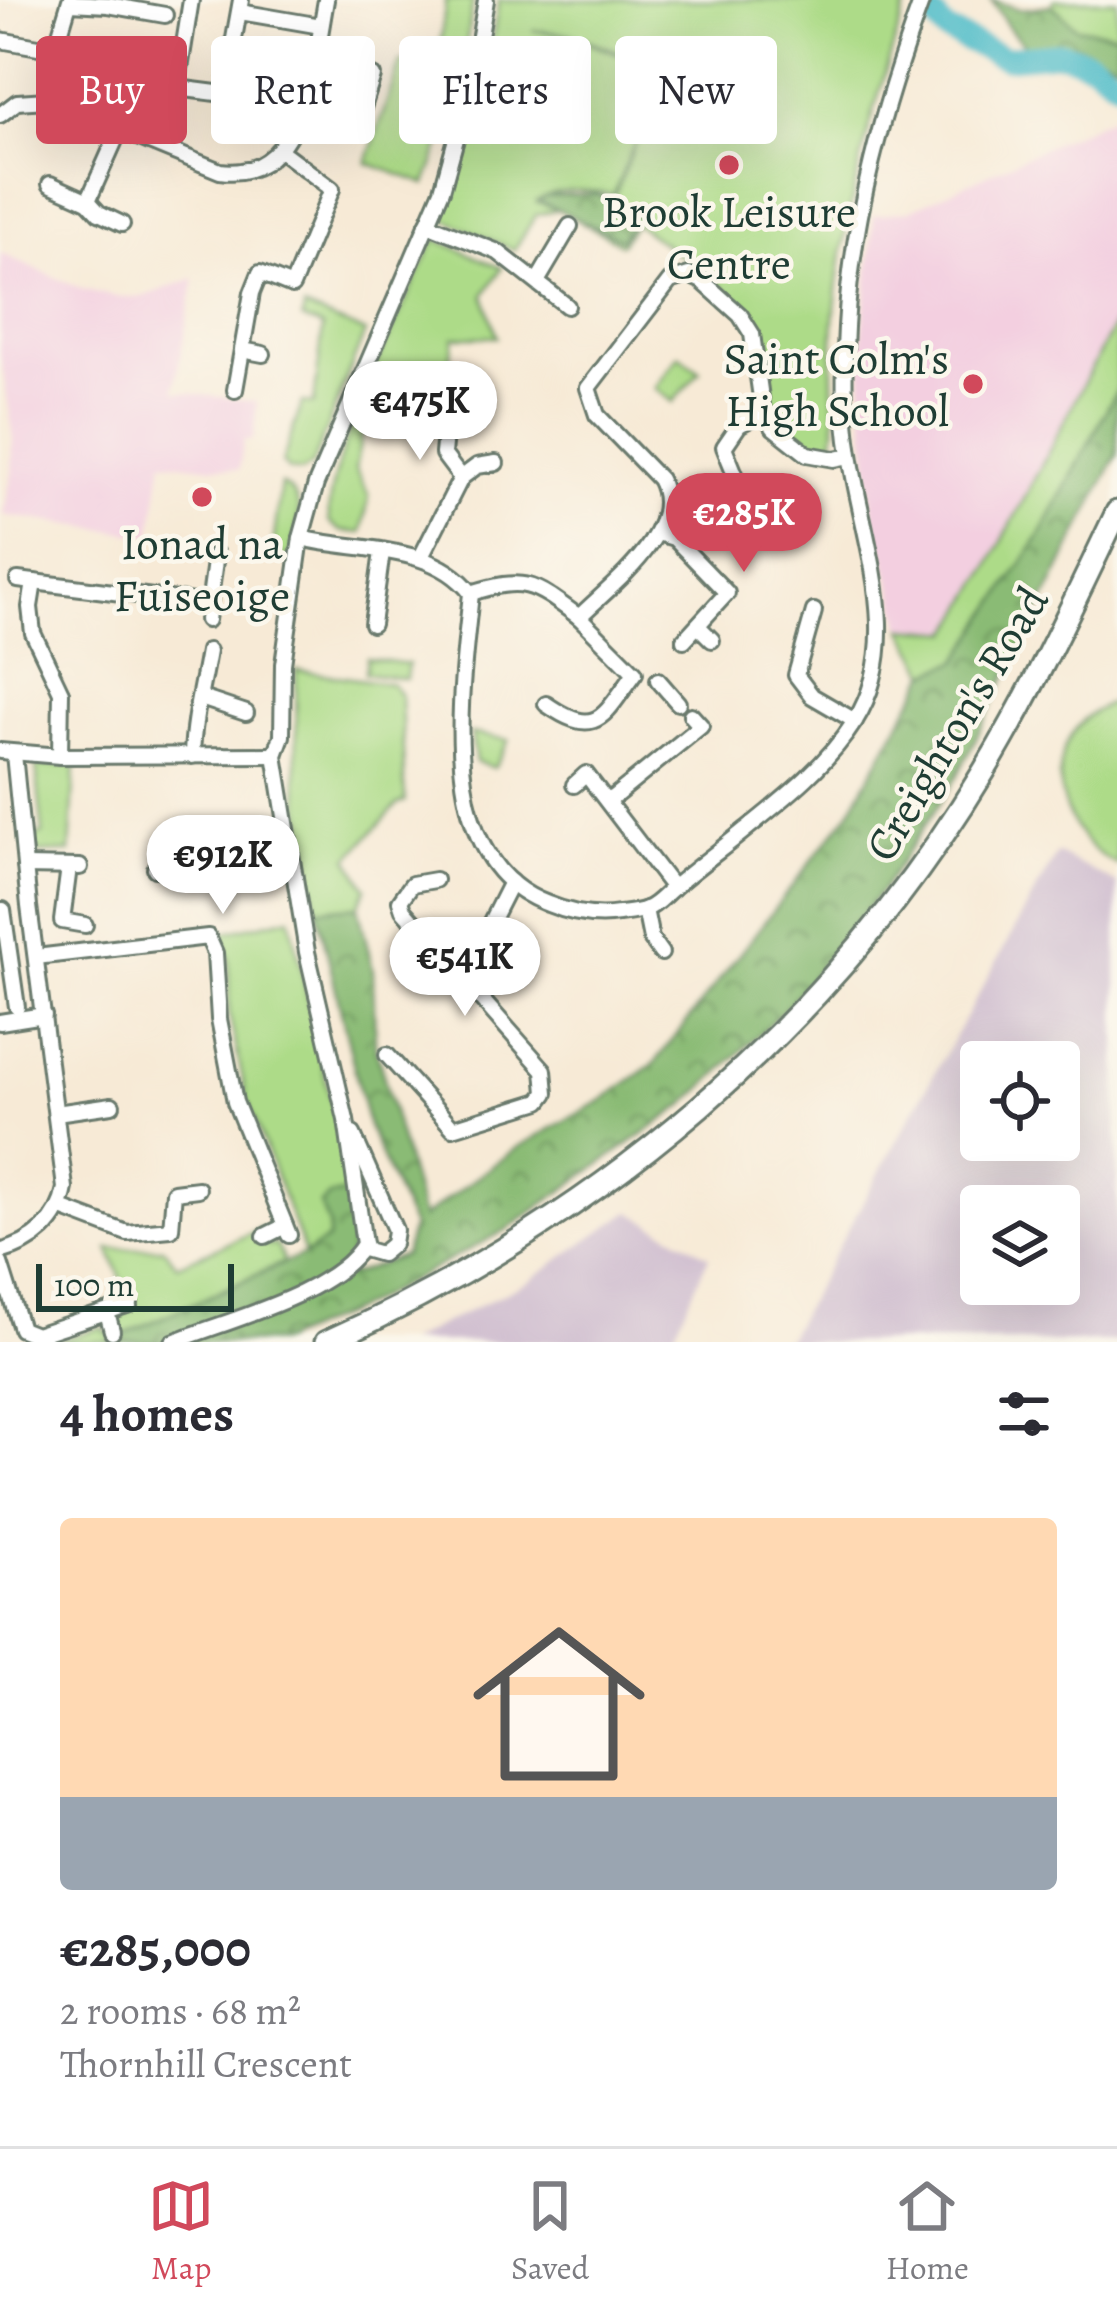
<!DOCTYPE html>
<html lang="en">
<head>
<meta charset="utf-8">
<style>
	body { margin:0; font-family:Alegreya,serif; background:#f2f2f3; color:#2b2b33; height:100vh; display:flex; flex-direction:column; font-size:45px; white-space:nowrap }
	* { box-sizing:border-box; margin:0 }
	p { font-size:39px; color:#7c7c81 }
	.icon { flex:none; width:66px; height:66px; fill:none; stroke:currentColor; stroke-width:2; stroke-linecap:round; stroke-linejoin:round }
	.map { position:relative; height:1342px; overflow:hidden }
	.sheet { display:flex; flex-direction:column; background:#fff; flex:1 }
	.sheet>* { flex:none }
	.hud { position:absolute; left:36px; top:36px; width:1047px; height:108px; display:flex; gap:24px }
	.fabs { position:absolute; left:960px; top:1041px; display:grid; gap:24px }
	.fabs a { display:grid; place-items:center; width:120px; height:120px; border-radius:12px; background:#fff; box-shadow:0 12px 48px #0002; font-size:60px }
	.scale { position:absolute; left:36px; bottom:30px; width:198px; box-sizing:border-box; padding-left:12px; border:6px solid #1f3d34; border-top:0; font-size:33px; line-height:42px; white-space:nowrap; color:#1f3d34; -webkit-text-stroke:9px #fbf7ec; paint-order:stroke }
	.price { position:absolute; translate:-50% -102px; padding:0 27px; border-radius:42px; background:#fff; color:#222; font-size:39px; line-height:78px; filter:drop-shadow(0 3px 6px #0008) }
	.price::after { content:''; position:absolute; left:50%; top:72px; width:36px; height:27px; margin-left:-18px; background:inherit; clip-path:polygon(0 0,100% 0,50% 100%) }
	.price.selected { background:#d1495b; color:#fff }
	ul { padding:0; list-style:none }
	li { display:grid; align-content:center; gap:24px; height:636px; padding:0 60px }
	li+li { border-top:3px solid #e1e1e2 }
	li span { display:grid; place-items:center; height:372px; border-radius:12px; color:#555 }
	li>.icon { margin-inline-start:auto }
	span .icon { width:216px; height:216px; fill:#fffc; stroke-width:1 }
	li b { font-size:51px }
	h2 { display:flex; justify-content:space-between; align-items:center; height:144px; padding:0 60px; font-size:51px }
	.tag { padding:0 42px; border-radius:12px; background:#fff; box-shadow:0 12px 48px #0002; font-size:42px; line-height:108px }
	.tag.selected { background:#d1495b; color:#fff }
	.menu { display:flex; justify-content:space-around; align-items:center; height:168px; border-top:3px solid #e1e1e2; background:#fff; font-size:33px; color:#7c7c81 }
	.menu a { display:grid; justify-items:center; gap:6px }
	.menu .selected { color:#d1495b }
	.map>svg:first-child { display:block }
	.built { fill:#f3cfe0 }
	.industrial { fill:#cfbdcf; fill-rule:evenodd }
	.green { fill:#addb88; stroke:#668c5e; stroke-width:3; fill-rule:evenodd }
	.forest { fill:url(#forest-crowns); stroke:#547c54; stroke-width:3 }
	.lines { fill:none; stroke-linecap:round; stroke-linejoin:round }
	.river { stroke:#4fbcc8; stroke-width:24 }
	.minor-casing { stroke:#6b7a6d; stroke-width:20 }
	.highway-casing { stroke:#6b7a6d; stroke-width:27 }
	.minor { stroke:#fff; stroke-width:14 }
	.highway { stroke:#fff; stroke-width:21 }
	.poi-dot { fill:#d1495b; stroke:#fbf7ec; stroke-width:4.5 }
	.labels { text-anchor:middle; stroke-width:9; stroke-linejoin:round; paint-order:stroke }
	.poi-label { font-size:45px; fill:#1f3d34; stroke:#fbf7ec }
	.street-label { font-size:45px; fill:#1f3d34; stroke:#fbf7ec }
</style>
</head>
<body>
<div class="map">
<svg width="1117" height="1342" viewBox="0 0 1117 1342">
	<defs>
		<pattern id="forest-crowns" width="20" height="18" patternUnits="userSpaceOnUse" patternTransform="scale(3)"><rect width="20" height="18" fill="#8abb74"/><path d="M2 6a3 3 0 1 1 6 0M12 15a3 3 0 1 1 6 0" fill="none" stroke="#709960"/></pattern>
	</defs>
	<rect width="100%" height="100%" fill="#fbf7ec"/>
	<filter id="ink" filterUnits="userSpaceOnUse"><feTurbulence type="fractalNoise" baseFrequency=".00833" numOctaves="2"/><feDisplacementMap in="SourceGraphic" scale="24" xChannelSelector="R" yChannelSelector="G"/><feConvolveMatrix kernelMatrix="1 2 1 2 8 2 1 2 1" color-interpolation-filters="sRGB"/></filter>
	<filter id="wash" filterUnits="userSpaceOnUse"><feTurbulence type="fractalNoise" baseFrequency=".004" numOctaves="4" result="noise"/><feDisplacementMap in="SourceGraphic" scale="48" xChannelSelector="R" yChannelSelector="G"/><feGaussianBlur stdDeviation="2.7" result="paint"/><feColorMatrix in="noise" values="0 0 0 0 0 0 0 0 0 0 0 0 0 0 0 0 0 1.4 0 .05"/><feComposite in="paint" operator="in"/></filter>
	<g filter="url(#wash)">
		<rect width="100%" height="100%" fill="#f7ead6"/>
		<g class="built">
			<polygon points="1117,114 1117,319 988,569 950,632 903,628 873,511 864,417 861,352 874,215 908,211"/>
			<polygon points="0,253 82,289 117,297 142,297 195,278 174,391 257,402 253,440 244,440 239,470 163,461 151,536 3,515 12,473 13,433 0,354"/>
		</g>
		<g class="industrial">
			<path d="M1057,853L1117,884V1342H785ZM981,1062H1059V1140H981ZM981,1206H1059V1284H981Z"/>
			<polygon points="630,1211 709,1256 670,1342 407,1342 530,1280"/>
		</g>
		<g class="green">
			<path d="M446,0H473C465,63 450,125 426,184L367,163L400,62H433L439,51Z"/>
			<path d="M499,0H905L907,4C876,98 848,193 837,291C833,321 832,354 833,384C833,405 839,428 831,448L826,450C768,421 766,416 759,351C758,339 757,327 750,316C727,282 669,249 635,223L621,244L558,209L536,215L514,250L440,217L480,107ZM532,30L571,34L688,77L675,133L650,123L673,131L687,79L571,36ZM642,126L614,197L558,209L537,202C554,187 591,189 613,195Z"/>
			<polygon points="1054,0 1117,0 1117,34 1076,27 1052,5"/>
			<path d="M435,239L502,268L484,295L497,337H454L447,378L395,376L391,429L364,424L355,469L369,496L362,533L341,531L329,522C322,464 408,299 435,239Z"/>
			<polygon points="304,308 365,332 312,465 301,472 289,470 282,463 302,403 314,404 323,327 302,319"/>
			<polygon points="1117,319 1117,390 1040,536 958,662 928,673 903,628 951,632 988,569"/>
			<polygon points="679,355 700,371 673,402 655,388"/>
			<path d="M281,484C310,499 296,530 291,557L272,554Z"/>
			<polygon points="367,658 408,664 406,679 365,673"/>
			<polygon points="296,670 392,684 401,697 405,801 398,804 349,858 367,888 358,906 317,909 297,781"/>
			<path d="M1117,701V865C1046,830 1036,727 1117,701Z"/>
			<polygon points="471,733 509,740 494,768 476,762"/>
			<polygon points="75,765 70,852 36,853 32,836 43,834 36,766"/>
			<polygon points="290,917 327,1086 351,1166 345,1193 330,1196 328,1239 305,1254 247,1099 229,1014 229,960 222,933"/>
			<polygon points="261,1229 270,1246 276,1244 284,1262 107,1342 52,1342 103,1327 106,1333 118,1329 116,1315 133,1307 109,1249 163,1248 177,1265"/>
		</g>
		<g class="forest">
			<polygon points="991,0 1020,9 1052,5 1076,27 1117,34 1117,63 1078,46 1026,47 1011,31"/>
			<polygon points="595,194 614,201 636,216 621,239 538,200 546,196"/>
			<polygon points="1117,390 1117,455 956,778 882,890 787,1007 687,1103 508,1229 361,1307 280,1342 107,1342 305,1254 328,1239 329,1227 320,1204 330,1196 345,1193 353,1235 349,1276 404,1255 412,1227 368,1126 317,909 358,906 373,970 375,1045 422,1218 518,1147 601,1101 654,1064 849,813 928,673 958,661 1040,536"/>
		</g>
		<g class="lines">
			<polyline class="river" points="936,19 946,31 1005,58 1061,53 1092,63 1117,81"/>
		</g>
	</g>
	<g filter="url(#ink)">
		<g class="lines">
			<g class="minor-casing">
				<g id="minor">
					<polyline points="191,0 177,88 224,94 241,0"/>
					<polyline points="70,3 108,5 165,15"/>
					<polyline points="240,12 321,26"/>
					<polyline points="0,40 55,50"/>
					<polyline points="47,100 55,50 70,0"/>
					<polyline points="304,101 361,114 373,76"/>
					<path d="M0,115L17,102L47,100L220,171C304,183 315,60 326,0"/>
					<polyline points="50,184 88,201 99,213 122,224"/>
					<polyline points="88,201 120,129"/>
					<polyline points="427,224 498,252 567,306"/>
					<polyline points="538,280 570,226"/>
					<polyline points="242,350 263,354"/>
					<polyline points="235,390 252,293 260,273 292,286 332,189 281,151"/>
					<polyline points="461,478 477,466 496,463"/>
					<polyline points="738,501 737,479 724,447 739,425 763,412"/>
					<polyline points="658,533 674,538 727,593 684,640"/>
					<path d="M301,538C357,552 433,543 471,593C462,688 431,861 548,904C570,913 594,918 619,914C627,913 638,912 646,909C657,905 665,894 674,887C697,867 722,849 745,830C785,798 827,765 855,721C906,640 862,539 850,454C843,413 844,369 846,327C852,216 884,104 922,0"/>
					<path d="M421,557L461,478L443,454C446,424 444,419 468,399"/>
					<polyline points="18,580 209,604"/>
					<polyline points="34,582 30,607 33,633 61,692 60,756"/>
					<path d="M471,593C526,576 533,583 579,617C612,584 687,530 659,479L597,415L588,388L670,281L689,275L702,281L740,315L752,334L763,412L774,428L807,454L835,459L850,456"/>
					<polyline points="814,611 796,675 812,696 855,721"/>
					<polyline points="207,620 216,554"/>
					<polyline points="372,624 382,552"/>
					<polyline points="698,626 712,640"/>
					<polyline points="658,680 678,703"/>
					<polyline points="201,698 246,713"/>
					<path d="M546,704C598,740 603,716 635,673L579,617"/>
					<polyline points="0,751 60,756 275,755"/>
					<path d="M192,756C193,719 202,687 208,651"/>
					<polyline points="574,785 586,774 673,888"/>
					<polyline points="610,800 701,726 691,715"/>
					<polyline points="169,844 172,867"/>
					<polyline points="25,866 80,867"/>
					<polyline points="69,867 62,921 85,925"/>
					<polyline points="155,869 290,854"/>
					<polyline points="645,909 651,939 661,953"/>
					<polyline points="3,910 17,1007"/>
					<polyline points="36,957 208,937 215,953 219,1019 235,1102 289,1235"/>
					<polyline points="457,973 473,957 511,882"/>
					<polyline points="0,1022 44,1015"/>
					<polyline points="387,1055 453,1128 540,1101 546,1093 544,1070 403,910 400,901 412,884 435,880"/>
					<polyline points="56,1113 112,1105"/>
					<polyline points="353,1134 395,1230 393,1244 381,1254 367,1250 364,1244"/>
					<polyline points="61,1208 127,1233 171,1229 174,1192 198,1189"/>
					<polyline points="265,1236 285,1226"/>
					<path d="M0,1252C34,1243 59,1222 65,1188L29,906L14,754"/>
					<polyline points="0,1263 21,1329 36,1335 130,1304"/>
					<polyline points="107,1312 112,1331"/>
					<path d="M173,1342C228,1320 334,1294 364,1244L346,1120L307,952L275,755L282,736L283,664L301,538L316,484L442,190L473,77L486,0"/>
				</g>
			</g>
			<g class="highway-casing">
				<path id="highway" d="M326,1342C598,1221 830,1027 984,771C1034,688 1075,600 1117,512"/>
			</g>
			<use href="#minor" class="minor"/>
			<use href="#highway" class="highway"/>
		</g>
	</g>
	<g class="poi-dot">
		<circle cx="729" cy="165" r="12"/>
		<circle cx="973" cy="384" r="12"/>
		<circle cx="202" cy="497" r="12"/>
	</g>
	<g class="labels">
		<g class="poi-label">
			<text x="729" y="227">Brook Leisure<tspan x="729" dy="52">Centre</tspan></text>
			<text x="949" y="374" text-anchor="end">Saint Colm's<tspan x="949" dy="52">High School</tspan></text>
			<text x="202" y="559">Ionad na<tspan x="202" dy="52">Fuiseoige</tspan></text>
		</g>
		<g class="street-label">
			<text transform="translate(956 723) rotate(-59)" y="16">Creighton's Road</text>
		</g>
	</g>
</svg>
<div class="fabs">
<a><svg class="icon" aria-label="locate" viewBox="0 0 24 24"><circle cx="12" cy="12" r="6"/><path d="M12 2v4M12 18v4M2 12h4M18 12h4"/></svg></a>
<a><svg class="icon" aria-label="layers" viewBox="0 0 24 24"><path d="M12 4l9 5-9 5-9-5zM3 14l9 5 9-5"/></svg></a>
</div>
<div class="scale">100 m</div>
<b class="price" style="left:420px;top:463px">€475K</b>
<b class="price selected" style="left:744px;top:575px">€285K</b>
<b class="price" style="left:223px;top:917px">€912K</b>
<b class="price" style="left:465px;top:1019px">€541K</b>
<div class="hud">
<a class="tag selected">Buy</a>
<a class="tag">Rent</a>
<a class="tag">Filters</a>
<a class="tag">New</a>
</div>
</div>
<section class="sheet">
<h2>4 homes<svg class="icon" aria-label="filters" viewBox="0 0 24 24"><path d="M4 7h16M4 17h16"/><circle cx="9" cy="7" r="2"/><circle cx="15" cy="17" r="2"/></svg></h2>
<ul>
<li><span style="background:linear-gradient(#ffd9b3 75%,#9aa5b1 0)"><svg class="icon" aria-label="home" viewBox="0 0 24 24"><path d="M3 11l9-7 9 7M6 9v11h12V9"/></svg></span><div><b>€285,000</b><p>2 rooms · 68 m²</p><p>Thornhill Crescent</p></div></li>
</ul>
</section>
<nav class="menu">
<a class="selected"><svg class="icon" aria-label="map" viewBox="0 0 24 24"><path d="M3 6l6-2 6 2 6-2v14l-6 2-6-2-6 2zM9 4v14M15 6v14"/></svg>Map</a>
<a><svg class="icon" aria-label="saved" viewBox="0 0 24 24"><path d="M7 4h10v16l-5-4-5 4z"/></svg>Saved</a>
<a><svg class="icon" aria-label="home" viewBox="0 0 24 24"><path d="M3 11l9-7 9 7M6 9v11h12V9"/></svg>Home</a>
</nav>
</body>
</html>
